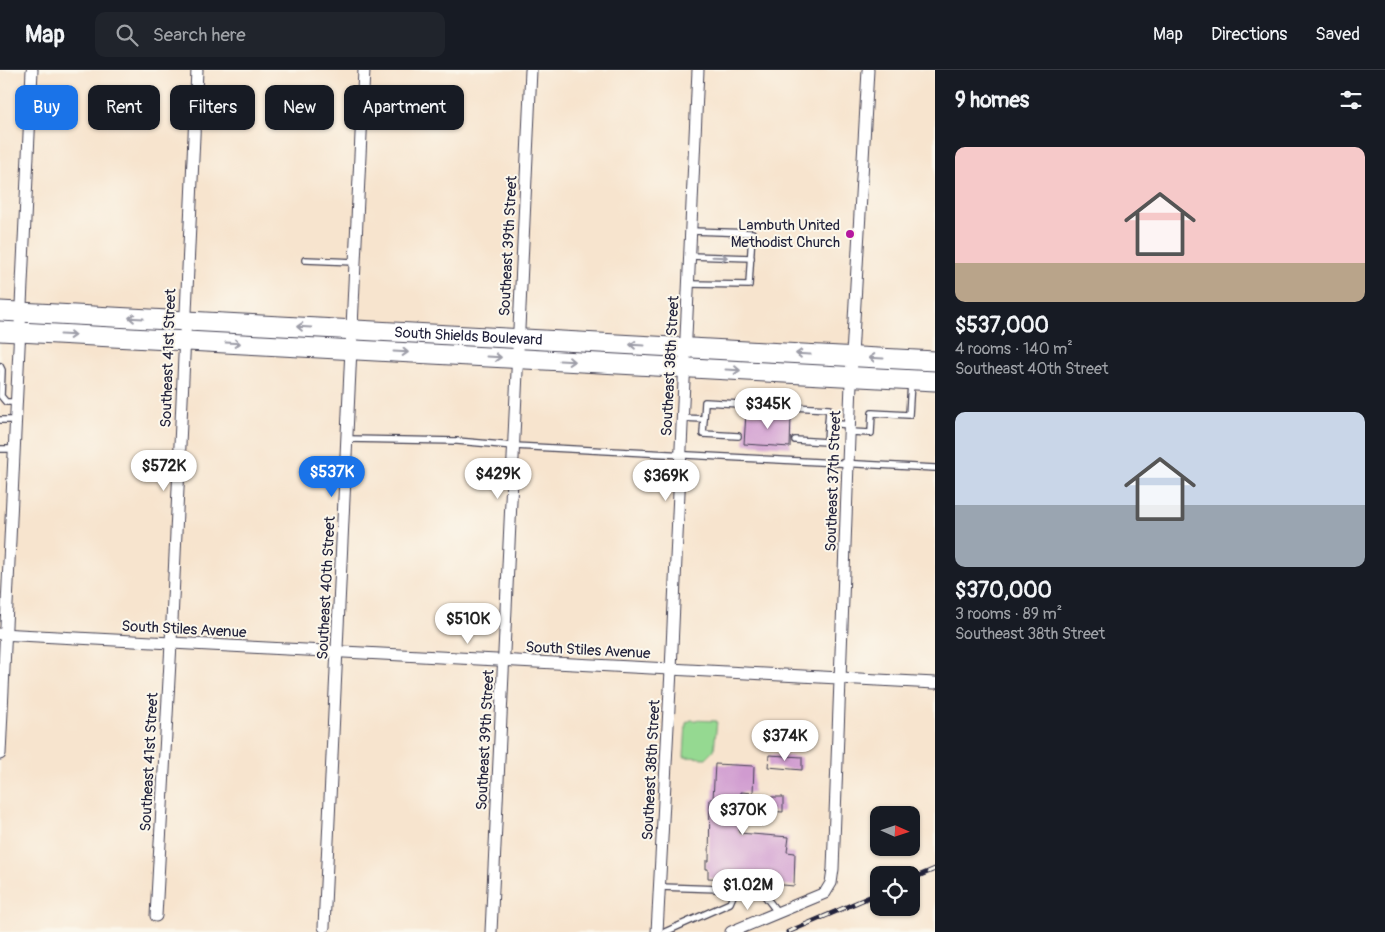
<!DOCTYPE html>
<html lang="en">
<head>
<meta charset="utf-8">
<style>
	body { margin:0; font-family:Pangolin,sans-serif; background:#20242c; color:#f1f3f6; height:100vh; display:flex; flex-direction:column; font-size:19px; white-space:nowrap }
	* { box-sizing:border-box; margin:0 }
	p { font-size:16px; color:#9ea1a6 }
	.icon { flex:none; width:28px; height:28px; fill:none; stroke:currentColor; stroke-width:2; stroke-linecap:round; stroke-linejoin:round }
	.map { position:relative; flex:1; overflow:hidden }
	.drawer { display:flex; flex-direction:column; background:#171b24; width:450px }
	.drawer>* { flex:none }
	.guide { position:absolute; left:15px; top:15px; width:475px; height:45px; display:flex; gap:10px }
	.needle { width:32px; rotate:93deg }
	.fabs { position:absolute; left:870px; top:736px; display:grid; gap:10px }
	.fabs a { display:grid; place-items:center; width:50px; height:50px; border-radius:10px; background:#171b24; box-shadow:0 1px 4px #0004; font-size:25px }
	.price { position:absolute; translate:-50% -42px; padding:0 11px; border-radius:18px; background:#fff; color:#222; font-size:16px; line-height:32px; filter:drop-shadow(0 1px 2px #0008) }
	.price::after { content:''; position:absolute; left:50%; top:30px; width:15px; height:11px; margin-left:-8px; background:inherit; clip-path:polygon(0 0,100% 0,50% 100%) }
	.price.current { background:#1a73e8; color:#fff }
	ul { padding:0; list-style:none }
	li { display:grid; align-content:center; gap:10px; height:265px; padding:0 20px }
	li span { display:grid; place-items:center; height:155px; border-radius:10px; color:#555 }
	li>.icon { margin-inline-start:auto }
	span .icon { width:90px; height:90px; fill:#fffc; stroke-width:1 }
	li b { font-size:21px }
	h2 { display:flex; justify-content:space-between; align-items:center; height:60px; padding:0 20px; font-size:21px }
	.tag { padding:0 18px; border-radius:10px; background:#171b24; box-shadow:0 1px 4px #0004; font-size:18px; line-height:45px }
	.tag.current { background:#1a73e8; color:#fff }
	header { display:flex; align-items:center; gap:30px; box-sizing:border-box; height:70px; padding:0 25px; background:#171b24; border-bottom:1px solid #363941 }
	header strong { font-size:24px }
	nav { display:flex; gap:28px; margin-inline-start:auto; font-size:18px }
	.search { width:350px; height:45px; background:#20242c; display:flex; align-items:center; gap:12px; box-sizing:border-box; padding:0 18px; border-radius:10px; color:#9ea1a6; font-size:19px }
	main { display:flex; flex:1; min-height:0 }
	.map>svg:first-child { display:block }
	.green { fill:#95d991; stroke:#5c7e66 }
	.building { fill:#d09bd0 }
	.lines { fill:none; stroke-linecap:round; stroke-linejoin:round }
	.service-casing { stroke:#423f51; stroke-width:8 }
	.minor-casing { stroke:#423f51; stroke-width:13 }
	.primary-casing { stroke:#423f51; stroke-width:21 }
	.service { stroke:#fff; stroke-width:5.5 }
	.minor { stroke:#fff; stroke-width:11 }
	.primary { stroke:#fff; stroke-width:19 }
	.rail-casing { stroke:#22223b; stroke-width:5 }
	.rail { stroke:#fbf7ec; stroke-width:3; stroke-dasharray:9; stroke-linecap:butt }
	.oneway { stroke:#9c9ca7 }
	.poi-dot { fill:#b5179e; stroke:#fbf7ec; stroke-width:2 }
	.labels { text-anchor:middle; stroke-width:4; stroke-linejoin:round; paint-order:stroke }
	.poi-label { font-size:15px; fill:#22223b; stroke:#fbf7ec; text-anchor:end }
	.street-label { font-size:15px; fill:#22223b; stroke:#fbf7ec }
</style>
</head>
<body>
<header>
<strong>Map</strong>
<div class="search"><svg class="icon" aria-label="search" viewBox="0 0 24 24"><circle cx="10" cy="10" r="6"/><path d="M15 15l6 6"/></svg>Search here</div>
<nav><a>Map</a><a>Directions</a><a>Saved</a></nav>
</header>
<main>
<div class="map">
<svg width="935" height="862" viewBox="0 0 935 862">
	<rect width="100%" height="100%" fill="#fbf7ec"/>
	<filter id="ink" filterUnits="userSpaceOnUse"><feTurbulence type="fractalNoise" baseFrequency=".02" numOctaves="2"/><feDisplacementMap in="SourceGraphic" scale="10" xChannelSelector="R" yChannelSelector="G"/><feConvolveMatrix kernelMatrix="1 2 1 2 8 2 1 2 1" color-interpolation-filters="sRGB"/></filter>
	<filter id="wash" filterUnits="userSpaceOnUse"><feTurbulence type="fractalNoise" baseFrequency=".0096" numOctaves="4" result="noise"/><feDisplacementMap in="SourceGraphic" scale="20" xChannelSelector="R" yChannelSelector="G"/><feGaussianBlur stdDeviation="1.12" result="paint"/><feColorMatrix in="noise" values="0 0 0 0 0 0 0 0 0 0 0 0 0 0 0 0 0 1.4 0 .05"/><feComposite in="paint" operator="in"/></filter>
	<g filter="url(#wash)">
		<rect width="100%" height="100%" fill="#f7e4ce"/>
		<polygon class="green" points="691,650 717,651 714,680 706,688 684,687 686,653"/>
		<g id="blocks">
			<g class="building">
				<polygon points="746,343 791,346 790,377 744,374"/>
				<polygon points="769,685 802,687 802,700 768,697"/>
				<polygon points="715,694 754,696 753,723 741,722 739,763 789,767 787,782 795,783 794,816 751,812 751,810 708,808 708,799 706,799 706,791 709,791 710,729 713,729"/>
				<polygon points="766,727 783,727 783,742 765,741"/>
			</g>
		</g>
	</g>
	<g filter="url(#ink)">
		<use href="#blocks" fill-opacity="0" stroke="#423f51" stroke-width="1"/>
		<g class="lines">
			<g class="service-casing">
				<g id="service">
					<polyline points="690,186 751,188"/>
					<polyline points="305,190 355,192"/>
					<polyline points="689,214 749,215 752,163 691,161"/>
					<polyline points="0,296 2,300 1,326 6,332 16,332"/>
					<polyline points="682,348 704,349 705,332 829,339 827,372 795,370"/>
					<polyline points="704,349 703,364 738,366"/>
					<polyline points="0,350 15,350"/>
					<polyline points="828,353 850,355"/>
					<polyline points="850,362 871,363 872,343 909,345 911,312"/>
					<polyline points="348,369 457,371 514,376 935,398"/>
					<polyline points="0,379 14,379"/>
					<polyline points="660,817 750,820 762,822 778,843"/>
					<polyline points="665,862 730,833 736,819"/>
				</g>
			</g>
			<g class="minor-casing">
				<g id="minor">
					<polyline points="0,564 935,613"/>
					<polyline points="0,684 32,0"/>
					<polyline points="156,846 171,573 197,0"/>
					<polyline points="324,857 364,0"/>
					<polyline points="491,862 531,0"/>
					<polyline points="657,862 671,600 698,0"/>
					<polyline points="731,862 825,823 831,813 833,799 852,286 868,0"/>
				</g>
			</g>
			<g class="primary-casing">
				<g id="primary">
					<path id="s1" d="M0,241L935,291"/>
					<polyline points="0,261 935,311"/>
				</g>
			</g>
			<use href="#service" class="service"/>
			<use href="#minor" class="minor"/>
			<use href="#primary" class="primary"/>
			<g class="rail-casing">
				<g id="rail">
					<polyline points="911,809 935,799"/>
					<polyline points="788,862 879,823"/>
				</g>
			</g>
			<use href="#rail" class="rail"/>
		</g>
		<defs><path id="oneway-shaft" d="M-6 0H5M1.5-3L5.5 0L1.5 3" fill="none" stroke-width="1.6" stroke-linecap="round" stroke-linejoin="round" transform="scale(1.25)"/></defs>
		<g class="oneway">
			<use href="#oneway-shaft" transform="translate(720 187) rotate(2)"/>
			<use href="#oneway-shaft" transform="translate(136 248) rotate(-177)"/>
			<use href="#oneway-shaft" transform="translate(304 257) rotate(-177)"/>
			<use href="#oneway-shaft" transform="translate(68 265) rotate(3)"/>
			<use href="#oneway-shaft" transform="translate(233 273) rotate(3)"/>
			<use href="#oneway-shaft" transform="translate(637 275) rotate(-177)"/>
			<use href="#oneway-shaft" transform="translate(401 282) rotate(3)"/>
			<use href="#oneway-shaft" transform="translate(803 284) rotate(-177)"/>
			<use href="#oneway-shaft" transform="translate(494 287) rotate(3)"/>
			<use href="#oneway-shaft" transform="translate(876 288) rotate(-177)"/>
			<use href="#oneway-shaft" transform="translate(567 291) rotate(3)"/>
			<use href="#oneway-shaft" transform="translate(733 300) rotate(3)"/>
		</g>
	</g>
	<circle class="poi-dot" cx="850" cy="164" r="5"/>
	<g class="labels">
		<g class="poi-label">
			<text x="840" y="160">Lambuth United<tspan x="840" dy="17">Methodist Church</tspan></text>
		</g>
		<g class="street-label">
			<text transform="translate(508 176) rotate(-87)" y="5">Southeast 39th Street</text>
			<text dy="5" stroke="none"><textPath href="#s1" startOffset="469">South Shields Boulevard</textPath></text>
			<text transform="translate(168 288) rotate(-88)" y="5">Southeast 41st Street</text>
			<text transform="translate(670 296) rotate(-87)" y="5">Southeast 38th Street</text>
			<text transform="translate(833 411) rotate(-88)" y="5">Southeast 37th Street</text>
			<text transform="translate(326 518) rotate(-87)" y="5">Southeast 40th Street</text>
			<text transform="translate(184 559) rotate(3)" y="5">South Stiles Avenue</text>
			<text transform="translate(588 580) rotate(3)" y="5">South Stiles Avenue</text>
			<text transform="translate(485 670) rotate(-87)" y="5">Southeast 39th Street</text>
			<text transform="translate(149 692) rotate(-87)" y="5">Southeast 41st Street</text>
			<text transform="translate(651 700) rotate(-87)" y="5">Southeast 38th Street</text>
		</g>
	</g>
</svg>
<div class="fabs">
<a><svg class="needle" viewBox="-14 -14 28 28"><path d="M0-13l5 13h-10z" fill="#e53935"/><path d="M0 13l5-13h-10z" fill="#9ea1a6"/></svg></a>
<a><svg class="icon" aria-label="locate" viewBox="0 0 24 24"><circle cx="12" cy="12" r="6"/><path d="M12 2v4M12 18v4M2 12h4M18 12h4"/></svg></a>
</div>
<b class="price" style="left:768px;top:360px">$345K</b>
<b class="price" style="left:164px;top:422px">$572K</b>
<b class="price current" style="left:332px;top:428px">$537K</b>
<b class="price" style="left:498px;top:430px">$429K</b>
<b class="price" style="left:666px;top:432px">$369K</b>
<b class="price" style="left:468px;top:575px">$510K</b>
<b class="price" style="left:785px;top:692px">$374K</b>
<b class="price" style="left:743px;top:766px">$370K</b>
<b class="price" style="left:748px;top:841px">$1.02M</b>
<div class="guide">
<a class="tag current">Buy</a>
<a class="tag">Rent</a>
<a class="tag">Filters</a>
<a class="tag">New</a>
<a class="tag">Apartment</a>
</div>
</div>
<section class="drawer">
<h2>9 homes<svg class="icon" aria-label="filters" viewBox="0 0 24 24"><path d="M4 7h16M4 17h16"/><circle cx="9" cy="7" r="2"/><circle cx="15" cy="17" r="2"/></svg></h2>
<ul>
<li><span style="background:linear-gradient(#f6c9c9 75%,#b9a48a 0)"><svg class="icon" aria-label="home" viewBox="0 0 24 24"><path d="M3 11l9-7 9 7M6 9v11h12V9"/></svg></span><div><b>$537,000</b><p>4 rooms · 140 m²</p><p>Southeast 40th Street</p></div></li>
<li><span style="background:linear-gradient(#c9d6e8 60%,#9aa5b1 0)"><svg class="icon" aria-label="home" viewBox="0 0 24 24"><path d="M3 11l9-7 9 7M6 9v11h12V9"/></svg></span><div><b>$370,000</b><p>3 rooms · 89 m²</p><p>Southeast 38th Street</p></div></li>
</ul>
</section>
</main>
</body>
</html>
